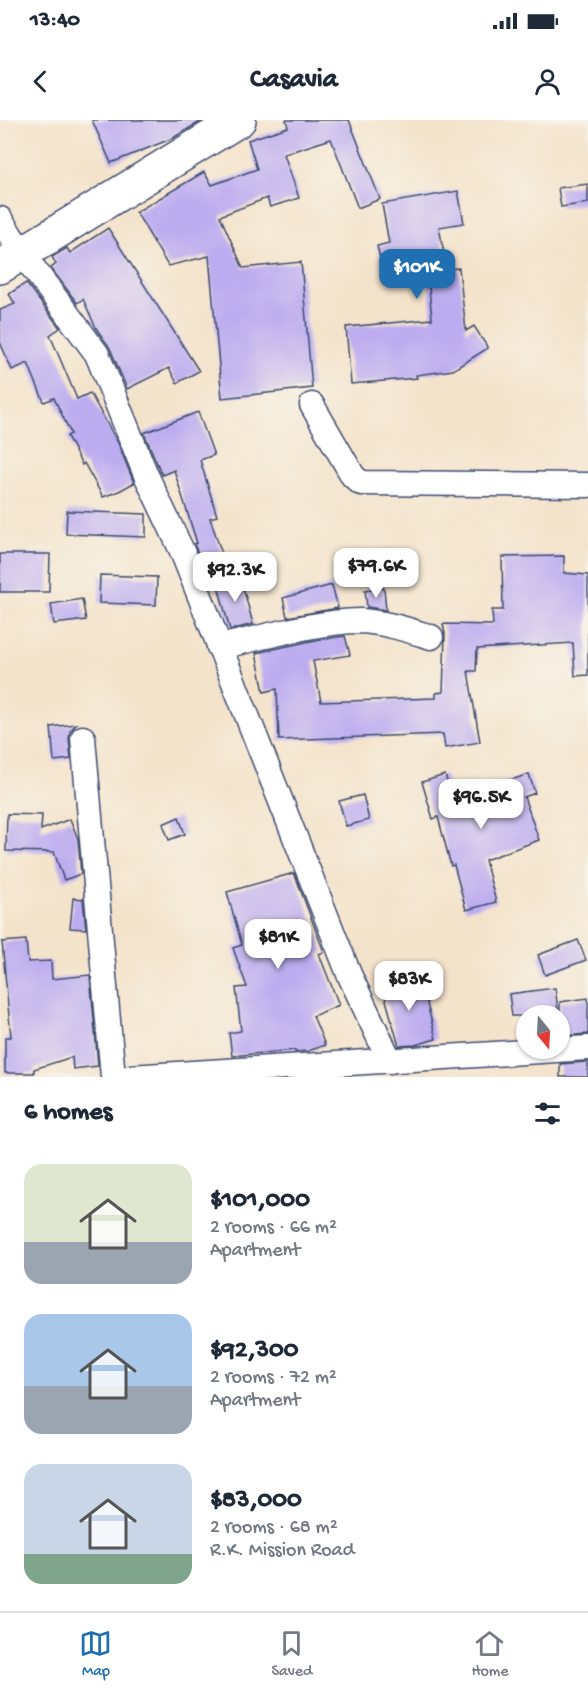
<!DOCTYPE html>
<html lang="en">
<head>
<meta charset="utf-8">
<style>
	body { margin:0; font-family:"Gochi Hand",sans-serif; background:#f2f2f3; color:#1f2937; height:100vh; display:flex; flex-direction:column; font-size:22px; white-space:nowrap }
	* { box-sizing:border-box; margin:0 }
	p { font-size:20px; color:#747a83 }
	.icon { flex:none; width:33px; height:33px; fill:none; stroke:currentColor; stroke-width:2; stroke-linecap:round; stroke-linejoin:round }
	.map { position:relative; height:957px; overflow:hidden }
	.sheet { display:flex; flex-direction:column; background:#fff; flex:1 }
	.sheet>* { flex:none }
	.needle { width:39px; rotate:162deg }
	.fabs { position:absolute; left:516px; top:885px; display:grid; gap:12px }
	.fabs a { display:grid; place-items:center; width:54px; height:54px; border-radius:50%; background:#fff; box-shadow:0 2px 4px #0004; font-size:30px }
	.price { position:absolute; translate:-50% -51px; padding:0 14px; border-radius:12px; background:#fff; color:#222; font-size:20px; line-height:39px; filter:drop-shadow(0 2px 3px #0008) }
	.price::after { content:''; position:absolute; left:50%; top:36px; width:18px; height:14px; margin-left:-9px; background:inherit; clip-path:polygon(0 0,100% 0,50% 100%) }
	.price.on { background:#1f6fb2; color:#fff }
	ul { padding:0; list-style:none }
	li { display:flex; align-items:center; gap:18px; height:150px; padding:0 24px }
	li span { display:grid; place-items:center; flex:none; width:168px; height:120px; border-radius:18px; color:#555 }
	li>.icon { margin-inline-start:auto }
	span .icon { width:72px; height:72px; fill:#fffc; stroke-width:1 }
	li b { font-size:26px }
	h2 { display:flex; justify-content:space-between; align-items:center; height:72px; padding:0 24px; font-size:26px }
	.status { display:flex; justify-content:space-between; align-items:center; height:42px; padding:0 30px; background:#fff; direction:ltr }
	.status svg { height:16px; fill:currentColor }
	header { display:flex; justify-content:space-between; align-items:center; height:78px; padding:0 24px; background:#fff; font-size:27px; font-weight:800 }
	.dock { display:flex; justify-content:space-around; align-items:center; height:84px; border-top:2px solid #e0e1e3; background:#fff; font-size:16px; color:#747a83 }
	.dock a { display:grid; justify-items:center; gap:3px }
	.dock .on { color:#1f6fb2 }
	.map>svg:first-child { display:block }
	.building { fill:#bcacf0 }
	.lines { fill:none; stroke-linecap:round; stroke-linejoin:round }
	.minor-casing { stroke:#3c4a6e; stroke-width:27 }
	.trunk-casing { stroke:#3c4a6e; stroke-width:36 }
	.minor { stroke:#fff; stroke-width:24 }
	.trunk { stroke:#fff; stroke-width:33 }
</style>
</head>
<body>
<div class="status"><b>13:40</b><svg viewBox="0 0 49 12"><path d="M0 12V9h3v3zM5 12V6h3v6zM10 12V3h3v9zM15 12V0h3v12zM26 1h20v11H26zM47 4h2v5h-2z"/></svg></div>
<header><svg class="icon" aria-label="back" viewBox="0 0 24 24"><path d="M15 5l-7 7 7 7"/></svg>Casavia<svg class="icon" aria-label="person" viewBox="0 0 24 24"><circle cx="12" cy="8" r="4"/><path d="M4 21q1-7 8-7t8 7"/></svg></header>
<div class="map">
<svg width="588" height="957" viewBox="0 0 588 957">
	<rect width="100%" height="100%" fill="#f7f3e8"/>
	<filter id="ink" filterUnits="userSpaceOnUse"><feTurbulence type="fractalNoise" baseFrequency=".0167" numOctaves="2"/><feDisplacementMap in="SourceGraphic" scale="12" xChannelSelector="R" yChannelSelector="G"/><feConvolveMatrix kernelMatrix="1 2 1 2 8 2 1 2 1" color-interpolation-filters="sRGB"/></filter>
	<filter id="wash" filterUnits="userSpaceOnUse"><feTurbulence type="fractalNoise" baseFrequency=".008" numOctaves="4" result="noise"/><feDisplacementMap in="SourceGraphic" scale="24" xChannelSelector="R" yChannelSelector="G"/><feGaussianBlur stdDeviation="1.35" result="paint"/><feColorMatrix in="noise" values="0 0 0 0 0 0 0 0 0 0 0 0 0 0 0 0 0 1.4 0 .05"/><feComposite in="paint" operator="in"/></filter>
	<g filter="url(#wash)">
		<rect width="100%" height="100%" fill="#f4e3cb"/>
		<g id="blocks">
			<g class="building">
				<polygon points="92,0 203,0 173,18 111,43"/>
				<polygon points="286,0 349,0 380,79 358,88 331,19 284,34 299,78 270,87 267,78 220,96 243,148 301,142 312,268 222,278 209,136 168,146 136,92 204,52 212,65 257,49 248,20 288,7"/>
				<polygon points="588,64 588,83 561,87 558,68"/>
				<polygon points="458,71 464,103 439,107 447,149 459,148 466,211 474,206 488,228 453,250 416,255 417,258 351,264 346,207 432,199 427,147 385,158 377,126 389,123 382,84"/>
				<polygon points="108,108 199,251 177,263 169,248 127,269 110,228 96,208 83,179 77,183 51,148 56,144 52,137 67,128 70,133"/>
				<polygon points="26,163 60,208 50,215 77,279 90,273 118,323 134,363 119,371 103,377 84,343 82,345 67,316 71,314 54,278 44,282 28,243 12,250 0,222 0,190 15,184 9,174"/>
				<polygon points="198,292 214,335 200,340 217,396 210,398 225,443 205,450 194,424 197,423 174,350 162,355 144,313"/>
				<polygon points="67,391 146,394 146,417 66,414"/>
				<polygon points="0,434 50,434 49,472 0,472"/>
				<polygon points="564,436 564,453 588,455 588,555 575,556 573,523 477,529 476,551 468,551 480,622 445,628 443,614 279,620 277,569 264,572 256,533 311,521 345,516 350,535 313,541 321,582 436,578 436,573 443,572 445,514 443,504 493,505 492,490 503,490 502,437"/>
				<polygon points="100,455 157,457 156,485 99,483"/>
				<polygon points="240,456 253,504 230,510 217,462"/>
				<polygon points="332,465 338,488 287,497 283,478"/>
				<polygon points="384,468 386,490 367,487 365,470"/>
				<polygon points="82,479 86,500 54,504 51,484"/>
				<polygon points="76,604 70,611 69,619 71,639 54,641 51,607"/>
				<polygon points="529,654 535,673 524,677 539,720 485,740 496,782 466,790 454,745 451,746 438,697 433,699 422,662 445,655 453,680"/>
				<polygon points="363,675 369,700 346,706 339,681"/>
				<polygon points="7,694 42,695 41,710 70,699 78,719 81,754 64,760 54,732 6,731"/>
				<polygon points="179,697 185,714 169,720 163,704"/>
				<polygon points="294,753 324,832 319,834 339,885 313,896 325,925 308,931 295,932 295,930 232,936 229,913 241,911 236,868 247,867 233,828 242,825 227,772"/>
				<polygon points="73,778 83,779 86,809 70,808"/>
				<polygon points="26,820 28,842 51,841 52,859 90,855 98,946 73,949 72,937 34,949 34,953 5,953 5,917 11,917 2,822"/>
				<polygon points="578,820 586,840 545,855 538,835"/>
				<polygon points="420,856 436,919 415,925 399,926 382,866"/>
				<polygon points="555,868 559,896 512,896 509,874"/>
				<polygon points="588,878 588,914 560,916 560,882"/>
				<polygon points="588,942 588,957 560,957 560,944"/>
			</g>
		</g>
	</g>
	<g filter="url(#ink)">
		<use href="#blocks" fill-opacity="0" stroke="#3c4a6e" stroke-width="1.5"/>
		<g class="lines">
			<g class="minor-casing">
				<g id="minor">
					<polyline points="0,99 22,133 97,234 146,355 182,431 349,854 390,941"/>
					<polyline points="312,285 353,356 361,363 588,365"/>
					<path d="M219,527C261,518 318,501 360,501C384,502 408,510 431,517"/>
					<polyline points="83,618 113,957"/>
					<polyline points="130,957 588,928"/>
				</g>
			</g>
			<g class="trunk-casing">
				<polyline id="trunk" points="0,147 239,0"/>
			</g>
			<use href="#minor" class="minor"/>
			<use href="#trunk" class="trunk"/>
		</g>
	</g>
</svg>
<div class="fabs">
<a><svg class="needle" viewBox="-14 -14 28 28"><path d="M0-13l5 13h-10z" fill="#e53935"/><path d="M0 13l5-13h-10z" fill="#747a83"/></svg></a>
</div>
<b class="price on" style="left:417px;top:180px">$101K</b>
<b class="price" style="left:376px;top:479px">$79.6K</b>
<b class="price" style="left:235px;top:483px">$92.3K</b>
<b class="price" style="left:481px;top:710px">$96.5K</b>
<b class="price" style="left:278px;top:850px">$81K</b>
<b class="price" style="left:409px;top:892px">$83K</b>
</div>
<section class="sheet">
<h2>6 homes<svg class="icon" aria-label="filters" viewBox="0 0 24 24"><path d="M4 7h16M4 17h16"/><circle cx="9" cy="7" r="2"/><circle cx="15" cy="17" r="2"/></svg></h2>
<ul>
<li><span style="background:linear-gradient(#dfe7d0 65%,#9aa5b1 0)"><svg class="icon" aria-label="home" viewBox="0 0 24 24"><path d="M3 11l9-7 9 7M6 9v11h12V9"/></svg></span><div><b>$101,000</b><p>2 rooms · 66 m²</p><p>Apartment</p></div></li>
<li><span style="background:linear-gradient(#a9c7e8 60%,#9aa5b1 0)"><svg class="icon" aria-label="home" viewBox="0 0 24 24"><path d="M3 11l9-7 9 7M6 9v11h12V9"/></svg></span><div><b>$92,300</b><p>2 rooms · 72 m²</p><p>Apartment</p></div></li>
<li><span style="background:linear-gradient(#c9d6e8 75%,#7fa58c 0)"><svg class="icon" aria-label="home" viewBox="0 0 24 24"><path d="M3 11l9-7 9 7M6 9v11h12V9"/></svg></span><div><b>$83,000</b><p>2 rooms · 68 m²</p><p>R.K. Mission Road</p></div></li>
</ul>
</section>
<nav class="dock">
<a class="on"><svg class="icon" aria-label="map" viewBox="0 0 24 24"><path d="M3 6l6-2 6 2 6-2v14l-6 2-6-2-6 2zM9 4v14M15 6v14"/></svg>Map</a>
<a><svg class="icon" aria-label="saved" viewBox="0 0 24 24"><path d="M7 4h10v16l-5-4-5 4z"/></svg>Saved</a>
<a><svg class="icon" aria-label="home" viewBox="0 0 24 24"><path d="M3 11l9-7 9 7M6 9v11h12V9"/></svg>Home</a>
</nav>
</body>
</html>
